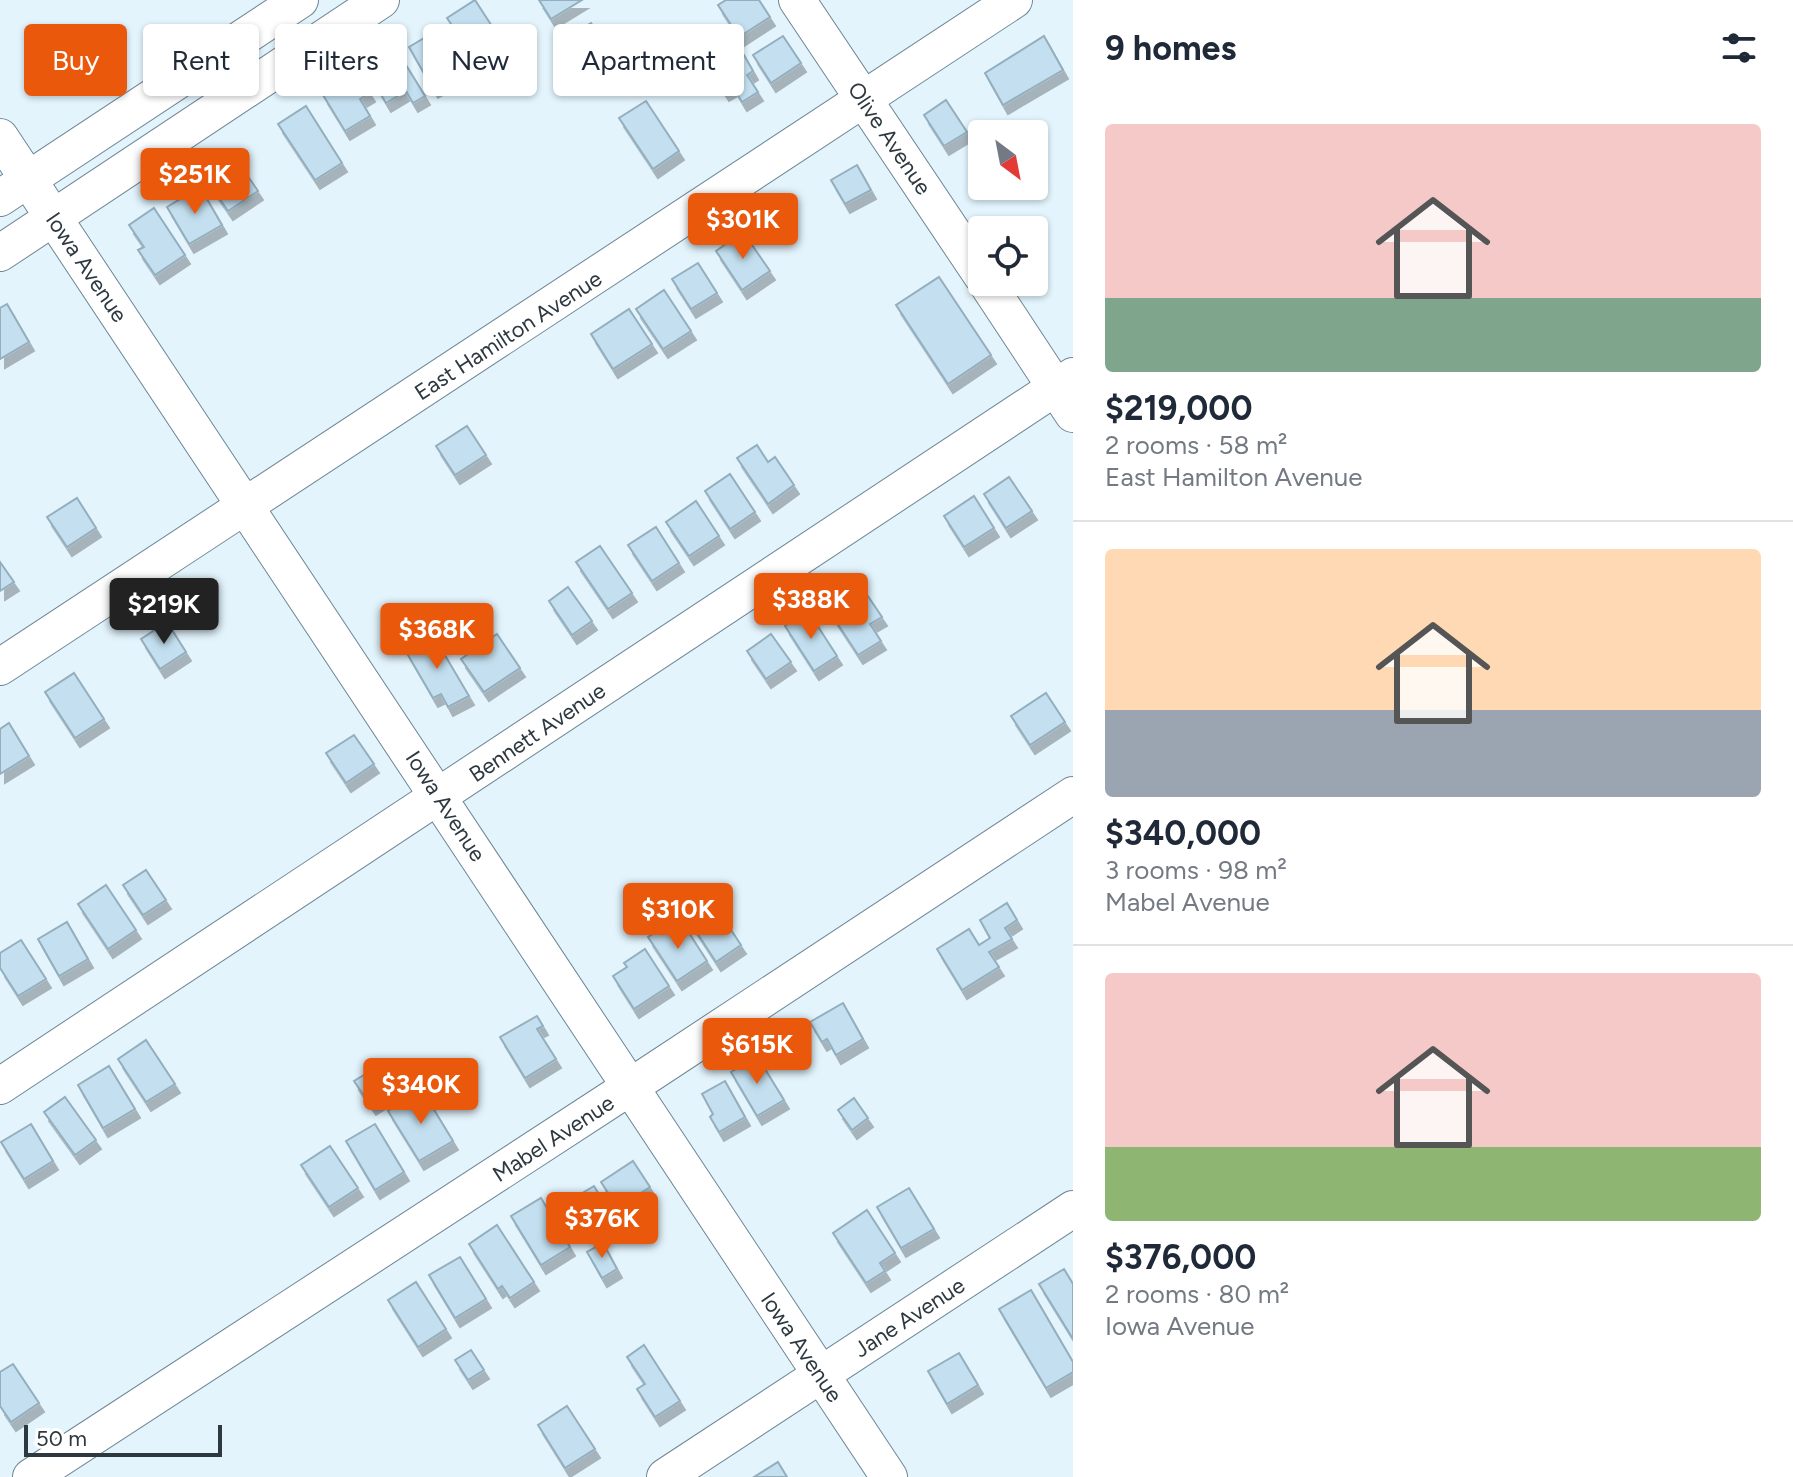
<!DOCTYPE html>
<html lang="en">
<head>
<meta charset="utf-8">
<style>
	body { margin:0; font-family:Figtree,sans-serif; background:#f6f6f7; color:#1f2937; height:100vh; display:flex; flex-direction:column; font-size:30px; white-space:nowrap }
	* { box-sizing:border-box; margin:0 }
	p { font-size:26px; color:#747a83 }
	.icon { flex:none; width:44px; height:44px; fill:none; stroke:currentColor; stroke-width:2; stroke-linecap:round; stroke-linejoin:round }
	.map { position:relative; flex:1; overflow:hidden }
	.details { display:flex; flex-direction:column; background:#fff; width:720px }
	.details>* { flex:none }
	.top-card { position:absolute; left:24px; top:24px; width:760px; height:72px; display:flex; gap:16px }
	.needle { width:52px; rotate:148deg }
	.fabs { position:absolute; left:968px; top:120px; display:grid; gap:16px }
	.fabs a { display:grid; place-items:center; width:80px; height:80px; border-radius:8px; background:#fff; box-shadow:0 2px 6px #0004; font-size:40px }
	.scale { position:absolute; left:24px; bottom:20px; width:198px; box-sizing:border-box; padding-left:8px; border:4px solid #2d383f; border-top:0; font-size:22px; line-height:28px; white-space:nowrap; color:#2d383f; -webkit-text-stroke:6px #fff; paint-order:stroke }
	.price { position:absolute; translate:-50% -68px; padding:0 18px; border-radius:8px; background:#ea580c; color:#fff; font-size:26px; line-height:52px; filter:drop-shadow(0 2px 4px #0008) }
	.price::after { content:''; position:absolute; left:50%; top:48px; width:24px; height:18px; margin-left:-12px; background:inherit; clip-path:polygon(0 0,100% 0,50% 100%) }
	.price.on { background:#222; color:#fff }
	ul { padding:0; list-style:none }
	li { display:grid; align-content:center; gap:16px; height:424px; padding:0 32px }
	li+li { border-top:2px solid #e0e1e3 }
	li span { display:grid; place-items:center; height:248px; border-radius:8px; color:#555 }
	li>.icon { margin-inline-start:auto }
	span .icon { width:144px; height:144px; fill:#fffc; stroke-width:1 }
	li b { font-size:34px }
	h2 { display:flex; justify-content:space-between; align-items:center; height:96px; padding:0 32px; font-size:34px }
	.pill { padding:0 28px; border-radius:8px; background:#fff; box-shadow:0 2px 6px #0004; font-size:28px; line-height:72px }
	.pill.on { background:#ea580c; color:#fff }
	main { display:flex; flex:1; min-height:0 }
	.map>svg:first-child { display:block }
	.building { fill:#c4e0f0; stroke:#93aebd; stroke-width:2; filter:url(#shadow) }
	.lines { fill:none; stroke-linecap:round; stroke-linejoin:round }
	.minor-casing { stroke:#6d8695; stroke-width:38 }
	.minor { stroke:#fff; stroke-width:36 }
	.labels { text-anchor:middle; stroke-width:6; stroke-linejoin:round; paint-order:stroke }
	.street-label { font-size:22px; fill:#2d383f; stroke:#fff }
</style>
</head>
<body>
<main>
<div class="map">
<svg width="1073" height="1477" viewBox="0 0 1073 1477">
	<defs>
		<filter id="shadow"><feDropShadow dx="5" dy="9" stdDeviation="0" flood-color="#0004"/></filter>
	</defs>
	<rect width="100%" height="100%" fill="#e3f4fd"/>
	<g class="building">
		<polygon points="475,0 497,34 470,52 447,18"/>
		<polygon points="539,0 582,0 551,19"/>
		<polygon points="726,0 759,0 770,17 739,37 718,5"/>
		<polygon points="591,23 607,47 584,62 568,37"/>
		<polygon points="441,28 456,59 445,66 452,78 433,89 409,47"/>
		<polygon points="783,36 801,63 771,83 753,55"/>
		<polygon points="1044,36 1063,70 1003,105 985,73"/>
		<polygon points="398,52 425,96 413,103 406,91 386,103 367,71"/>
		<polygon points="744,55 753,71 747,75 758,92 742,102 733,87 724,92 712,73"/>
		<polygon points="358,74 370,93 360,99 370,116 345,131 323,95"/>
		<polygon points="946,100 967,132 944,146 924,115"/>
		<polygon points="646,101 679,151 653,169 619,118"/>
		<polygon points="306,106 342,163 315,180 278,124"/>
		<polygon points="982,155 982,184 969,163"/>
		<polygon points="234,156 258,191 228,211 204,176"/>
		<polygon points="857,165 871,190 845,204 831,180"/>
		<polygon points="200,187 222,225 189,244 167,207"/>
		<polygon points="154,208 185,255 155,275 138,250 144,247 129,225"/>
		<polygon points="743,232 770,271 742,290 716,251"/>
		<polygon points="698,263 717,293 691,309 672,279"/>
		<polygon points="939,277 991,355 948,384 896,305"/>
		<polygon points="664,290 691,331 663,349 636,309"/>
		<polygon points="7,304 29,342 0,359 0,308"/>
		<polygon points="629,309 652,344 613,369 591,334"/>
		<polygon points="467,426 486,455 455,475 436,446"/>
		<polygon points="757,445 768,462 775,457 794,485 768,504 737,458"/>
		<polygon points="730,474 755,512 730,529 705,491"/>
		<polygon points="1009,477 1032,511 1006,528 984,494"/>
		<polygon points="974,496 994,528 964,547 944,516"/>
		<polygon points="77,498 96,528 67,547 47,517"/>
		<polygon points="696,501 719,536 689,556 666,522"/>
		<polygon points="656,527 679,563 652,581 628,545"/>
		<polygon points="600,546 632,593 608,609 576,562"/>
		<polygon points="0,562 14,582 0,591"/>
		<polygon points="843,582 849,590 859,583 882,617 870,624 881,641 858,655 820,597"/>
		<polygon points="568,587 592,621 572,635 549,601"/>
		<polygon points="808,611 837,656 814,671 785,626"/>
		<polygon points="167,622 186,652 160,669 141,639"/>
		<polygon points="497,634 520,668 484,692 461,659"/>
		<polygon points="771,634 791,662 766,679 747,651"/>
		<polygon points="433,635 469,696 448,707 441,694 433,698 405,650"/>
		<polygon points="74,673 104,719 75,738 45,692"/>
		<polygon points="1046,693 1065,722 1030,745 1011,716"/>
		<polygon points="9,723 29,756 0,774 0,729"/>
		<polygon points="354,735 374,764 346,783 326,753"/>
		<polygon points="146,870 166,900 143,915 123,885"/>
		<polygon points="106,885 136,930 108,949 78,904"/>
		<polygon points="711,900 741,945 716,962 686,916"/>
		<polygon points="1007,903 1017,920 1005,928 1012,939 989,952 999,967 962,990 937,949 969,929 979,945 990,938 980,920"/>
		<polygon points="67,922 88,959 59,976 38,939"/>
		<polygon points="682,922 707,961 677,981 648,937 661,929 664,934"/>
		<polygon points="21,940 46,979 18,996 0,968 0,953"/>
		<polygon points="645,949 669,986 634,1009 613,976 627,967 624,963"/>
		<polygon points="843,1003 863,1039 836,1055 827,1039 822,1042 810,1022"/>
		<polygon points="537,1016 543,1026 537,1029 556,1059 525,1078 500,1037"/>
		<polygon points="146,1040 175,1084 146,1102 118,1059"/>
		<polygon points="757,1056 784,1100 757,1116 731,1072"/>
		<polygon points="109,1066 135,1109 103,1128 78,1085"/>
		<polygon points="372,1070 388,1095 371,1106 354,1081"/>
		<polygon points="725,1081 745,1117 719,1132 710,1117 713,1114 702,1094"/>
		<polygon points="422,1090 453,1141 419,1161 388,1111"/>
		<polygon points="65,1097 96,1140 75,1155 44,1112"/>
		<polygon points="854,1098 868,1118 852,1130 838,1110"/>
		<polygon points="31,1124 53,1161 24,1179 1,1142"/>
		<polygon points="375,1124 404,1172 375,1190 346,1141"/>
		<polygon points="330,1146 358,1188 329,1207 301,1165"/>
		<polygon points="633,1161 650,1187 618,1208 601,1182"/>
		<polygon points="594,1186 610,1213 575,1233 559,1207"/>
		<polygon points="909,1188 934,1229 901,1248 877,1207"/>
		<polygon points="541,1198 570,1247 541,1265 511,1216"/>
		<polygon points="867,1210 895,1253 880,1263 885,1271 866,1283 833,1233"/>
		<polygon points="497,1225 534,1282 510,1298 502,1286 498,1289 469,1244"/>
		<polygon points="603,1243 617,1269 602,1278 587,1252"/>
		<polygon points="460,1257 486,1299 455,1318 429,1275"/>
		<polygon points="1064,1269 1073,1284 1073,1339 1039,1284"/>
		<polygon points="416,1282 446,1329 418,1347 388,1300"/>
		<polygon points="1031,1290 1073,1362 1073,1372 1046,1388 999,1309"/>
		<polygon points="644,1345 680,1401 655,1417 637,1389 645,1384 627,1357"/>
		<polygon points="471,1350 484,1370 468,1380 455,1360"/>
		<polygon points="959,1353 978,1385 947,1404 928,1371"/>
		<polygon points="13,1364 39,1403 11,1422 0,1406 0,1372"/>
		<polygon points="567,1406 595,1449 565,1468 538,1425"/>
		<polygon points="778,1462 787,1477 754,1477"/>
	</g>
	<g class="lines">
		<g class="minor-casing">
			<g id="minor">
				<polyline points="797,0 982,276"/>
				<polyline points="0,137 889,1477"/>
				<polyline points="0,198 300,0"/>
				<polyline points="0,253 381,0"/>
				<polyline points="986,282 1073,414"/>
				<polyline points="0,667 1014,0"/>
				<polyline points="0,1086 1073,376"/>
				<polyline points="31,1477 630,1087 1073,795"/>
				<polyline points="665,1477 1073,1209"/>
			</g>
		</g>
		<use href="#minor" class="minor"/>
	</g>
	<g class="labels">
		<g class="street-label">
			<text transform="translate(890 138) rotate(56)" y="8">Olive Avenue</text>
			<text transform="translate(87 267) rotate(56)" y="8">Iowa Avenue</text>
			<text transform="translate(508 335) rotate(-33)" y="8">East Hamilton Avenue</text>
			<text transform="translate(537 732) rotate(-34)" y="8">Bennett Avenue</text>
			<text transform="translate(446 806) rotate(57)" y="8">Iowa Avenue</text>
			<text transform="translate(553 1138) rotate(-33)" y="8">Mabel Avenue</text>
			<text transform="translate(909 1317) rotate(-33)" y="8">Jane Avenue</text>
			<text transform="translate(802 1347) rotate(56)" y="8">Iowa Avenue</text>
		</g>
	</g>
</svg>
<div class="fabs">
<a><svg class="needle" viewBox="-14 -14 28 28"><path d="M0-13l5 13h-10z" fill="#e53935"/><path d="M0 13l5-13h-10z" fill="#747a83"/></svg></a>
<a><svg class="icon" aria-label="locate" viewBox="0 0 24 24"><circle cx="12" cy="12" r="6"/><path d="M12 2v4M12 18v4M2 12h4M18 12h4"/></svg></a>
</div>
<div class="scale">50 m</div>
<b class="price" style="left:195px;top:216px">$251K</b>
<b class="price" style="left:743px;top:261px">$301K</b>
<b class="price" style="left:811px;top:641px">$388K</b>
<b class="price on" style="left:164px;top:646px">$219K</b>
<b class="price" style="left:437px;top:671px">$368K</b>
<b class="price" style="left:678px;top:951px">$310K</b>
<b class="price" style="left:757px;top:1086px">$615K</b>
<b class="price" style="left:421px;top:1126px">$340K</b>
<b class="price" style="left:602px;top:1260px">$376K</b>
<div class="top-card">
<a class="pill on">Buy</a>
<a class="pill">Rent</a>
<a class="pill">Filters</a>
<a class="pill">New</a>
<a class="pill">Apartment</a>
</div>
</div>
<section class="details">
<h2>9 homes<svg class="icon" aria-label="filters" viewBox="0 0 24 24"><path d="M4 7h16M4 17h16"/><circle cx="9" cy="7" r="2"/><circle cx="15" cy="17" r="2"/></svg></h2>
<ul>
<li><span style="background:linear-gradient(#f6c9c9 70%,#7fa58c 0)"><svg class="icon" aria-label="home" viewBox="0 0 24 24"><path d="M3 11l9-7 9 7M6 9v11h12V9"/></svg></span><div><b>$219,000</b><p>2 rooms · 58 m²</p><p>East Hamilton Avenue</p></div></li>
<li><span style="background:linear-gradient(#ffd9b3 65%,#9aa5b1 0)"><svg class="icon" aria-label="home" viewBox="0 0 24 24"><path d="M3 11l9-7 9 7M6 9v11h12V9"/></svg></span><div><b>$340,000</b><p>3 rooms · 98 m²</p><p>Mabel Avenue</p></div></li>
<li><span style="background:linear-gradient(#f6c9c9 70%,#8fb573 0)"><svg class="icon" aria-label="home" viewBox="0 0 24 24"><path d="M3 11l9-7 9 7M6 9v11h12V9"/></svg></span><div><b>$376,000</b><p>2 rooms · 80 m²</p><p>Iowa Avenue</p></div></li>
</ul>
</section>
</main>
</body>
</html>
